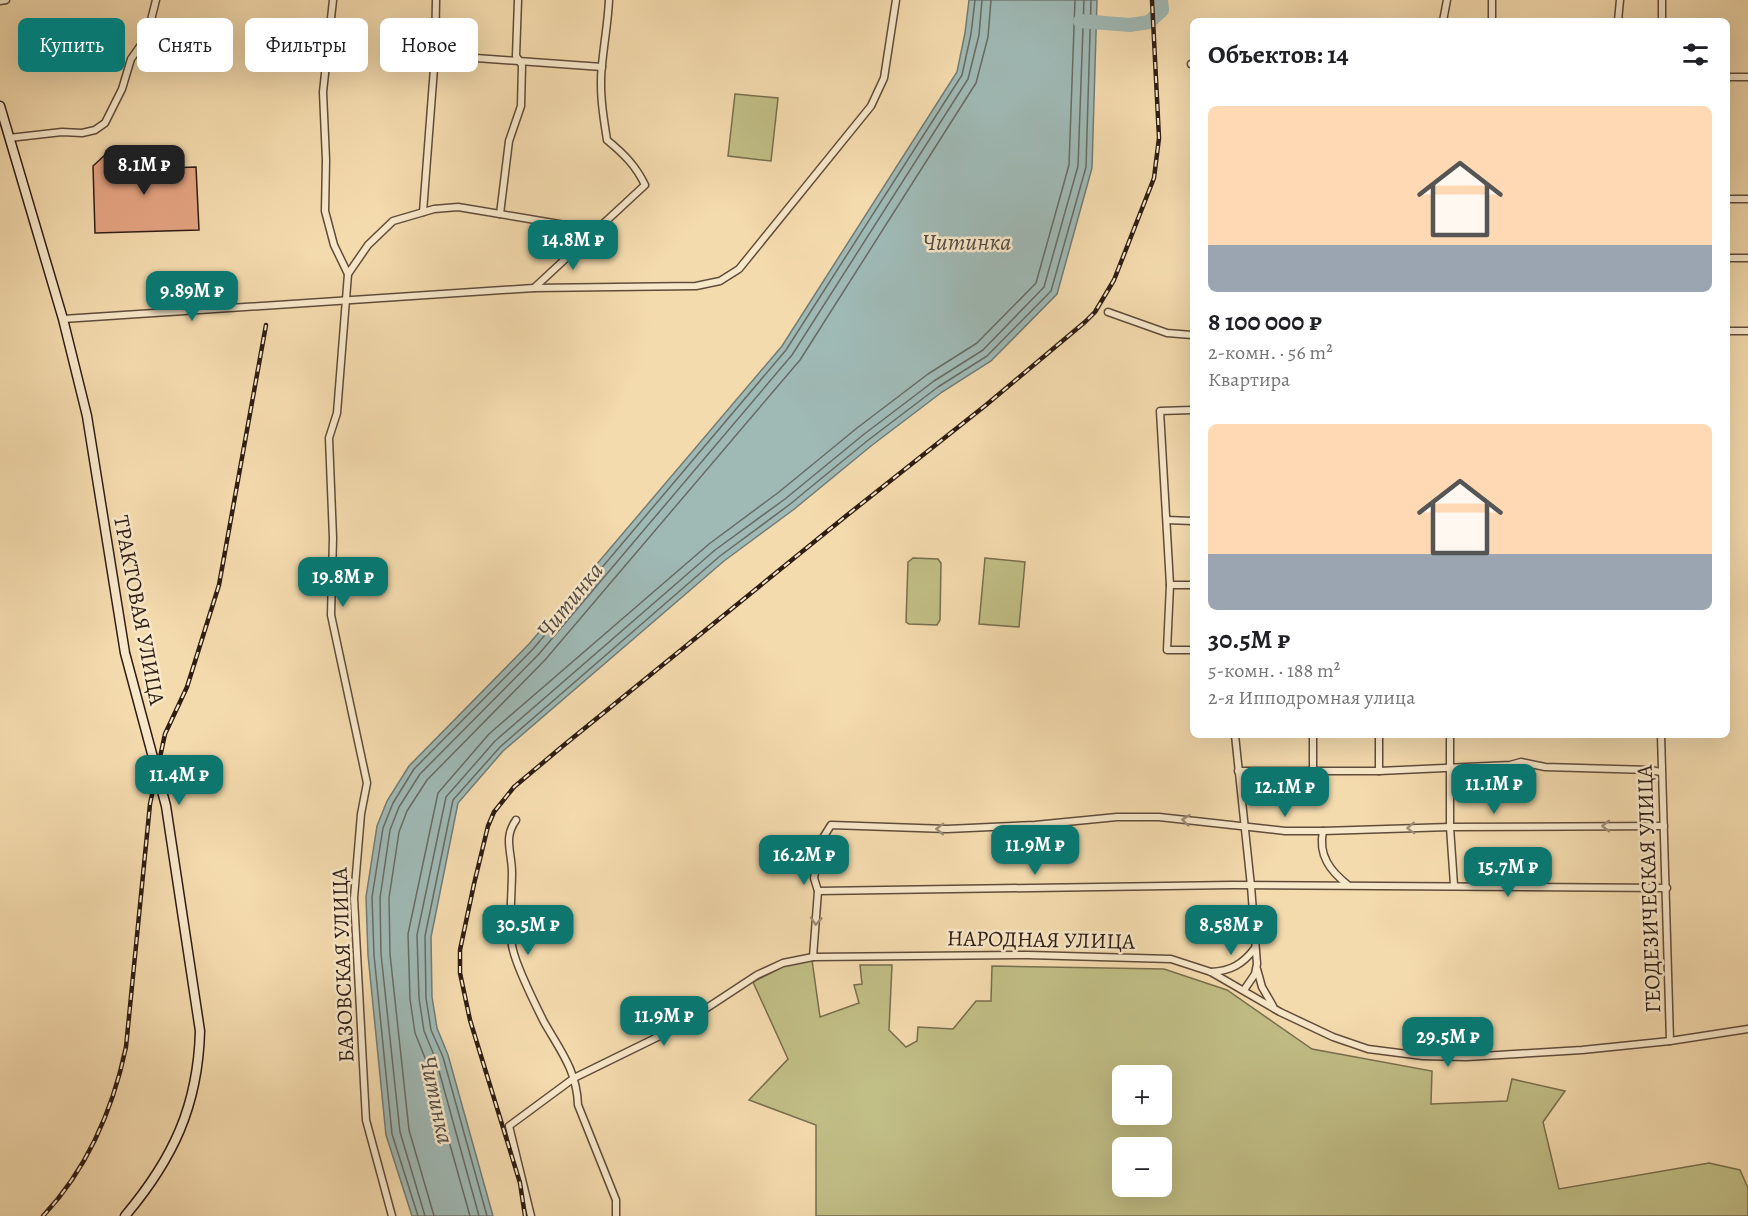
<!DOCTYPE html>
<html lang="ru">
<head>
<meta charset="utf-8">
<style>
	body { margin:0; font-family:Alegreya,serif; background:#f6f6f6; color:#202124; height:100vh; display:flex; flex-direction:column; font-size:22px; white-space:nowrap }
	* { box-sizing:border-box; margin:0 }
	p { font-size:20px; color:#757577 }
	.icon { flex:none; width:33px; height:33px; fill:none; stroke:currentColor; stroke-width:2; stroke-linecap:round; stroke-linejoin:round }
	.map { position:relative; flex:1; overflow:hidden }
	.panel { position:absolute; left:1190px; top:18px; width:540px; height:720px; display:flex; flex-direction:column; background:#fff; border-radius:9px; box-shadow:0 6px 24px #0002 }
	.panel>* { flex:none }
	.hud { position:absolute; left:18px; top:18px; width:570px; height:54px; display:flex; gap:12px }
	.fabs { position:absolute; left:1112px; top:1065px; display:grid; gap:12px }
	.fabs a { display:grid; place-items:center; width:60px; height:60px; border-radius:9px; background:#fff; box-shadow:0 6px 24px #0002; font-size:30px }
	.price { position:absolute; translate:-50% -51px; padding:0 14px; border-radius:12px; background:#0f766e; color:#fff; font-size:20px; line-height:39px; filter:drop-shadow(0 2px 3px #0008) }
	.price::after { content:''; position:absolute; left:50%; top:36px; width:18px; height:14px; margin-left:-9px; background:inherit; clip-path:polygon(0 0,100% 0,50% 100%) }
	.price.active { background:#222; color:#fff }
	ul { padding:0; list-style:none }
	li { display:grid; align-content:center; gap:12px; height:318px; padding:0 18px }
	li span { display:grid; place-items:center; height:186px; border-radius:9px; color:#555 }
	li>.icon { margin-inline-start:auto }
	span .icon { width:108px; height:108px; fill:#fffc; stroke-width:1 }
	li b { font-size:26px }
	h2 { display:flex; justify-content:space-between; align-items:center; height:72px; padding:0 18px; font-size:26px }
	.chip { padding:0 21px; border-radius:9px; background:#fff; box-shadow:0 6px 24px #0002; font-size:21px; line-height:54px }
	.chip.active { background:#0f766e; color:#fff }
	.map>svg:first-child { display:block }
	.green { fill:#c1be86; stroke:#786e4d; stroke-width:1.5; fill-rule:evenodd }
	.water { fill:#9fb9b5; stroke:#727b75; stroke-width:1.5 }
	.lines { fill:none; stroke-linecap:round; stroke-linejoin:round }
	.shore { stroke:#676b64; stroke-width:1.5 }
	.river { stroke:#9fb9b5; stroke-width:14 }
	.building { fill:#e5a483; stroke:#2f1d14; stroke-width:1.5 }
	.street-casing { stroke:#604c3a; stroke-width:9 }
	.secondary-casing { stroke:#2f1d14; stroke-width:11 }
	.street { stroke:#f8e8ca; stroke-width:6 }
	.secondary { stroke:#f8e8ca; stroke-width:8 }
	.rail-casing { stroke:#2f1d14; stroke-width:4.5 }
	.rail { stroke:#f8e8ca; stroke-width:2; stroke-dasharray:7; stroke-linecap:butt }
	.oneway { stroke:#9e8d78 }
	.labels { text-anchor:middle; stroke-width:5; stroke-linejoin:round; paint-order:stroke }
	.street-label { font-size:22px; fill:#2f1d14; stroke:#f8e8ca }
	.water-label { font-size:24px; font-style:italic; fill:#514c44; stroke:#f8e8ca }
</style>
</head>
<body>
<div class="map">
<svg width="1748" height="1216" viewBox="0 0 1748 1216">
	<rect width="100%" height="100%" fill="#f4dbae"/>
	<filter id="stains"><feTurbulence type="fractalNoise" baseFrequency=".00333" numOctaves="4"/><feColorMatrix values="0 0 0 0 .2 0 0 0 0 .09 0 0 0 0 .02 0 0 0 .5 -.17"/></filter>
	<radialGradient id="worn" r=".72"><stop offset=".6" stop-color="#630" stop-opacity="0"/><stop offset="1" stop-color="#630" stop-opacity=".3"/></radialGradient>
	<g class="green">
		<polygon points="735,94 778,98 771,161 728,156"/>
		<polygon points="913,558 938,559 941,563 940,620 937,625 909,624 906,622 908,562"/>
		<polygon points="985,558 1025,562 1019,627 979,624"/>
		<path d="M812,960L820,1017L859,1003L854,985L862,984L860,965H892L889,1030L906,1047L917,1041L918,1027L953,1029L976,1001H991L992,966L1164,969L1227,990L1312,1049L1432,1071L1431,1104L1507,1101L1512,1079L1565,1091L1543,1122L1559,1189L1709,1163L1740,1170L1748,1188V1216H816V1125L749,1100L788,1059L753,982L786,965ZM1122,1076H1161V1114H1122ZM1122,1148H1161V1186H1122Z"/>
	</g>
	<polygon class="water" points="969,0 1097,0 1092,168 1057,294 991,361 942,392 871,446 793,510 724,561 503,751 458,803 431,937 432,997 437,1028 448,1055 493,1216 412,1216 386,1135 368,955 366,897 377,826 387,801 409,766 529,644 782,346 957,72 965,33"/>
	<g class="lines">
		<g class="shore">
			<polyline points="418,1216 392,1134 374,955 372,897 383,828 393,803 414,769 533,649 786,350 962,75 971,34 975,0"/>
			<polyline points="425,1216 400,1132 381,954 380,898 390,830 399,807 420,774 539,654 792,355 968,79 979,35 982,0"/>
			<polyline points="434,1216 409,1130 390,954 389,898 399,832 407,811 427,780 545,660 800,360 976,83 988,37 991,0"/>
			<polyline points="470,1216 427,1063 415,1033 410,999 408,934 438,793 489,734 709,544 779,492 857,428 928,374 977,343 1036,283 1069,165 1075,0"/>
			<polyline points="479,1216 436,1060 424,1031 419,998 417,935 446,797 495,741 715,550 785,499 863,435 934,381 983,350 1044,287 1078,166 1084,0"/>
			<polyline points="487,1216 443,1057 431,1030 426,998 425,936 453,800 500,747 720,556 789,505 867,441 938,387 987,356 1051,291 1086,167 1091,0"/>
		</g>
		<polyline class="river" points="1080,21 1130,25 1149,22 1162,10 1161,0"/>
	</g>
	<polygon class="building" points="106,154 161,161 161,163 168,163 168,168 196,167 199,230 95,233 93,166"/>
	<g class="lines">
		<g class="street-casing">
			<g id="street">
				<polyline points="333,0 323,92 326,160 325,211 334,245 348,274 337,413 329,438 333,538 331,615 367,783 361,814 354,898 366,1120 392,1216"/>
				<polyline points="1492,0 1492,21"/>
				<polyline points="0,1 6,0"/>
				<polyline points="1443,21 1447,0"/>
				<polyline points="1618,21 1620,0"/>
				<polyline points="1662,21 1662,0"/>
				<polyline points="435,55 602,67"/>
				<polyline points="1191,64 1192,64"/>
				<polyline points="1726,77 1748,77"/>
				<polyline points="9,138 62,132 82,133 95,130 105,123 122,89 131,59 143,42 149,28 156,0"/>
				<polyline points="1726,199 1748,199"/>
				<polyline points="423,212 435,55 436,0"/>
				<polyline points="500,214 509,141 521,106 522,65 516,56 518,0"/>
				<polyline points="1726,258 1748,258"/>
				<polyline points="348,274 368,245 393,221 434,209 458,207 500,214 571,226 594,235"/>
				<path d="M534,288L645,185C636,166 624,154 607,140C603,115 599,90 602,65C604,43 608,22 609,0"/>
				<polyline points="1108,312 1167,333 1192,335"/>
				<polyline points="63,319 534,288 696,286 720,281 739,269 871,106 884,78 896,0"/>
				<polyline points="1726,331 1748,331"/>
				<polyline points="1192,410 1160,411 1170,585 1167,650 1192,650"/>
				<polyline points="1167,520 1192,521"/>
				<polyline points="1170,585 1192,585"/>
				<polyline points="1235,735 1251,886 1257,964 1255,974 1244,990"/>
				<polyline points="1379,735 1379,771"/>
				<polyline points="1450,735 1450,827 1454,885"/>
				<polyline points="1661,735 1670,1041"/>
				<polyline points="1313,770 1313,735"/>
				<polyline points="1238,771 1379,771 1510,765 1521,762 1545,767 1650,770 1661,772"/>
				<path d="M516,820C503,838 512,852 512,873C512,892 508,934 513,950C517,967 536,1006 544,1022C560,1050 577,1071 578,1105L616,1200V1216"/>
				<path d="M1323,831C1318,855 1330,871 1348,885"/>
				<polyline points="818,891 1232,885 1667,888"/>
				<polyline points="813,957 818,891 814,878 821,841 831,825 947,829 1035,825 1117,817 1159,817 1285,831 1323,831 1450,827 1664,826"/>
				<polyline points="1257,969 1262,987 1273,1006"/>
				<path d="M1211,972C1231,971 1243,964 1255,948"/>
				<polyline points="531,1216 509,1126 574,1078 678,1027 757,975 783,963 813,957 1028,955 1171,959 1211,972 1280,1012 1333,1037 1368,1049 1423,1056 1466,1057 1582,1050 1670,1041 1748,1029"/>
			</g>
		</g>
		<g class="secondary-casing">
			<path id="secondary" d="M0,106L63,319L87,416L125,653L166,806L200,1031C198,1106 173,1159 125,1216"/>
		</g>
		<use href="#street" class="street"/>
		<use href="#secondary" class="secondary"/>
		<g class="rail-casing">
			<g id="rail">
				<path d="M43,1216C87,1169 113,1109 126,1047L150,804L165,734L187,687L219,585L266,325"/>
				<polyline points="525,1216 520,1183 470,1020 460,973 460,950 474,884 488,826 494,812 514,787 564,745 846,516 986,405 1085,322 1095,312 1114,280 1154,178 1159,138 1152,0"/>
			</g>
		</g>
		<use href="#rail" class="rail"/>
	</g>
	<defs><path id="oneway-chevron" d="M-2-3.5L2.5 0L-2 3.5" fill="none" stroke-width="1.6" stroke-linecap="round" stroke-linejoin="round" transform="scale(1.5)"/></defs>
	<g class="oneway">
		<use href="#oneway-chevron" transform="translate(1186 820) rotate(-174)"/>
		<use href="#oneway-chevron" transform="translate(1606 826) rotate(180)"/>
		<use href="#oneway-chevron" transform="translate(1411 828) rotate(178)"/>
		<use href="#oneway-chevron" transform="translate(940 829) rotate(-179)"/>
		<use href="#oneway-chevron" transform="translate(816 921) rotate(94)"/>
	</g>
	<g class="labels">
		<g class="street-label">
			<text transform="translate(140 610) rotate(79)" y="8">ТРАКТОВАЯ УЛИЦА</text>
			<text transform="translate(1648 889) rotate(-92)" y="8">ГЕОДЕЗИЧЕСКАЯ УЛИЦА</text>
			<text transform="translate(1041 939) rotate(1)" y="8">НАРОДНАЯ УЛИЦА</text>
			<text transform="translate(342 965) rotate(-92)" y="8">БАЗОВСКАЯ УЛИЦА</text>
		</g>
		<g class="water-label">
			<text x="967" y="250">Читинка</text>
			<text transform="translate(570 600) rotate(-51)" y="8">Читинка</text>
			<text transform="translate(437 1100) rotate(78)" y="8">Читинка</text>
		</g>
	</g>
	<rect width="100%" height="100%" filter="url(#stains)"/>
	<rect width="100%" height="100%" fill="url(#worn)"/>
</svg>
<div class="fabs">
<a>+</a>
<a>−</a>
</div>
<b class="price active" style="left:144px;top:196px">8.1M ₽</b>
<b class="price" style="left:573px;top:271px">14.8M ₽</b>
<b class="price" style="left:192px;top:322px">9.89M ₽</b>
<b class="price" style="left:343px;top:608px">19.8M ₽</b>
<b class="price" style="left:179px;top:806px">11.4M ₽</b>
<b class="price" style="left:1494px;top:815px">11.1M ₽</b>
<b class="price" style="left:1285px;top:818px">12.1M ₽</b>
<b class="price" style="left:1035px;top:876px">11.9M ₽</b>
<b class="price" style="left:804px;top:886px">16.2M ₽</b>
<b class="price" style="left:1508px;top:898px">15.7M ₽</b>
<b class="price" style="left:528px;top:956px">30.5M ₽</b>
<b class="price" style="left:1231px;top:956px">8.58M ₽</b>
<b class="price" style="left:664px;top:1047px">11.9M ₽</b>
<b class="price" style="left:1448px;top:1068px">29.5M ₽</b>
<div class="hud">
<a class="chip active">Купить</a>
<a class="chip">Снять</a>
<a class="chip">Фильтры</a>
<a class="chip">Новое</a>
</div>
<section class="panel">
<h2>Объектов: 14<svg class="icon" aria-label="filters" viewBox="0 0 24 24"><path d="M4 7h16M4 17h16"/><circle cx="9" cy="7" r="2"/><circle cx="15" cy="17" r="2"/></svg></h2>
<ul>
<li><span style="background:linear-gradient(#ffd9b3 75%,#9aa5b1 0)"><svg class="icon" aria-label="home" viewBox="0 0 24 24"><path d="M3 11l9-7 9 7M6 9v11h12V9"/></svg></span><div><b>8 100 000 ₽</b><p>2-комн. · 56 m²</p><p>Квартира</p></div></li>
<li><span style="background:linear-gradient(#ffd9b3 70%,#9aa5b1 0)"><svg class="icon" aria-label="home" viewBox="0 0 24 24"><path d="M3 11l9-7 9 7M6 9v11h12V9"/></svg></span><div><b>30.5M ₽</b><p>5-комн. · 188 m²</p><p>2-я Ипподромная улица</p></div></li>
</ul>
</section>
</div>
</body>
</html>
